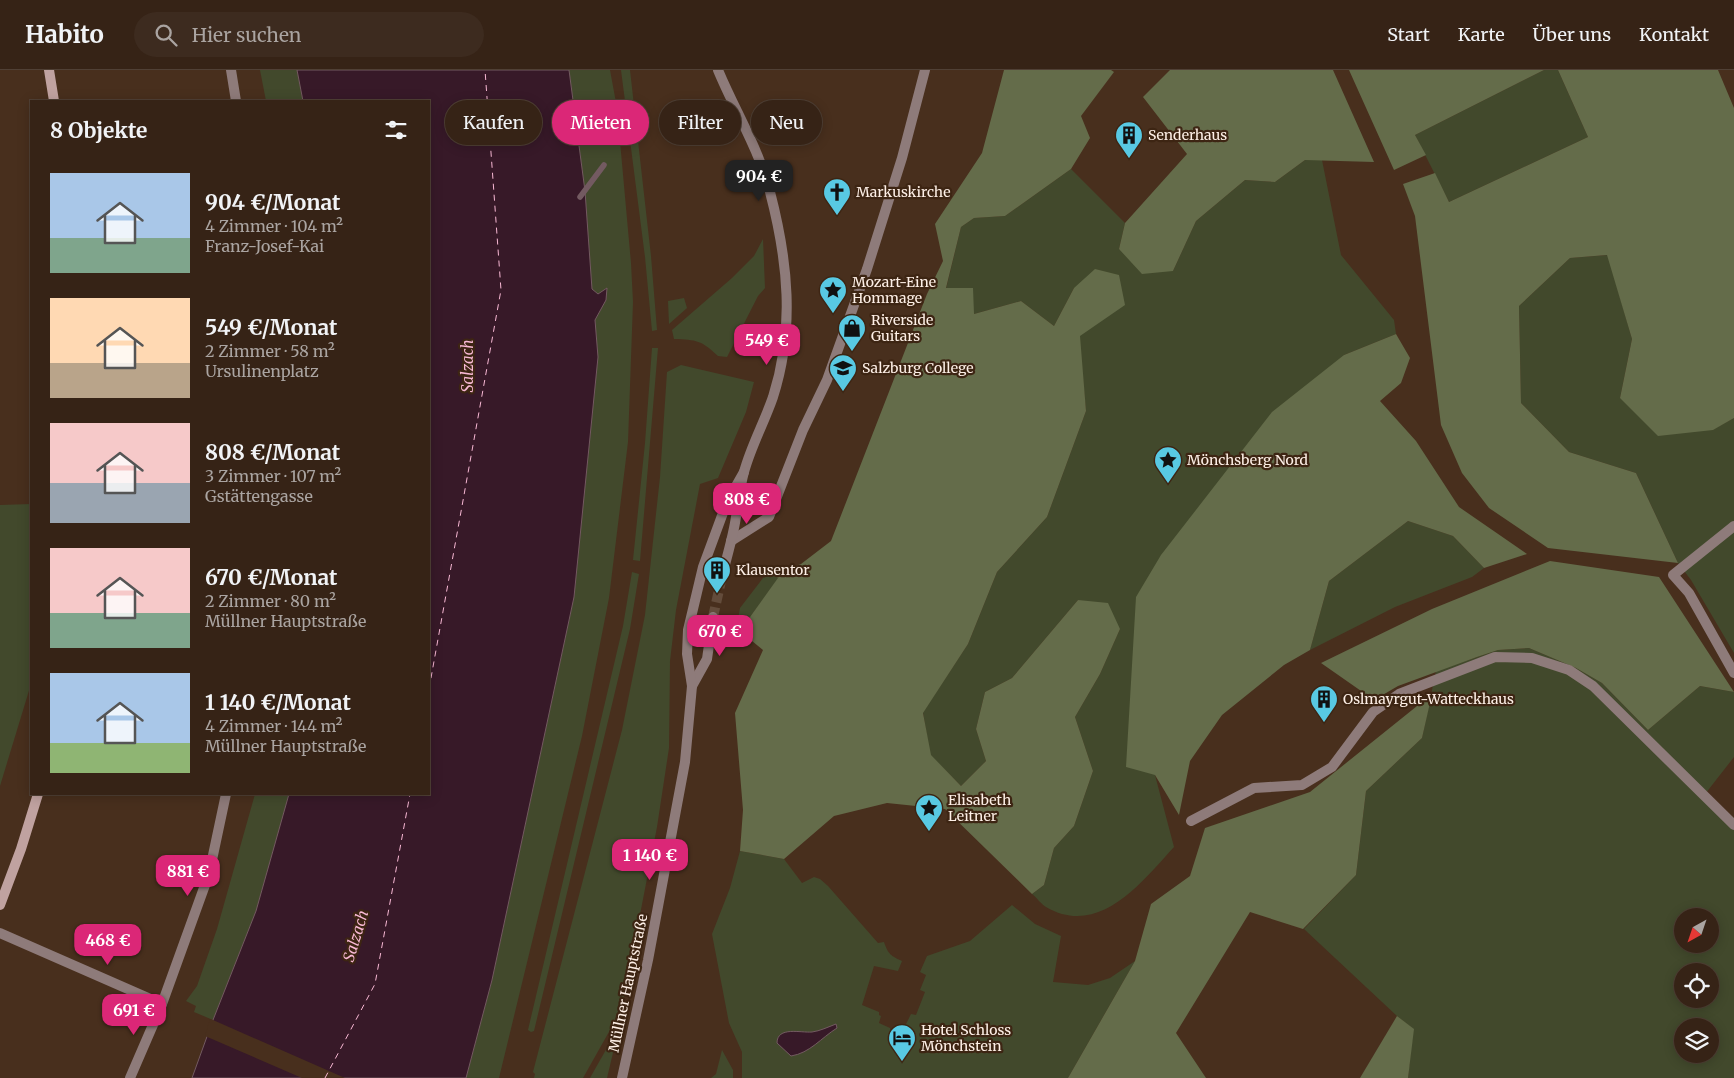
<!DOCTYPE html>
<html lang="de">
<head>
<meta charset="utf-8">
<style>
	body { margin:0; font-family:Merriweather,serif; background:#3d2b1f; color:#f1f3f6; height:100vh; display:flex; flex-direction:column; font-size:19px; white-space:nowrap }
	* { box-sizing:border-box; margin:0 }
	p { font-size:16px; color:#aaa4a1 }
	.icon { flex:none; width:28px; height:28px; fill:none; stroke:currentColor; stroke-width:2; stroke-linecap:round; stroke-linejoin:round }
	.map { position:relative; flex:1; overflow:hidden }
	.sheet { position:absolute; left:30px; top:30px; width:400px; height:695px; display:flex; flex-direction:column; background:#362316; border-radius:0px; box-shadow:0 2px 12px #0003,0 0 0 1px #504035 }
	.sheet>* { flex:none }
	.guide { position:absolute; left:445px; top:30px; width:475px; height:45px; display:flex; gap:10px }
	.needle { width:32px; rotate:220deg }
	.fabs { position:absolute; left:1674px; top:838px; display:grid; gap:10px }
	.fabs a { display:grid; place-items:center; width:45px; height:45px; border-radius:50%; background:#362316; box-shadow:0 2px 12px #0003,0 0 0 1px #504035; font-size:25px }
	.price { position:absolute; translate:-50% -42px; padding:0 11px; border-radius:10px; background:#db2777; color:#fff; font-size:16px; line-height:32px; filter:drop-shadow(0 1px 2px #0008) }
	.price::after { content:''; position:absolute; left:50%; top:30px; width:15px; height:11px; margin-left:-8px; background:inherit; clip-path:polygon(0 0,100% 0,50% 100%) }
	.price.on { background:#222; color:#fff }
	ul { padding:0; list-style:none }
	li { display:flex; align-items:center; gap:15px; height:125px; padding:0 20px }
	li span { display:grid; place-items:center; flex:none; width:140px; height:100px; border-radius:0px; color:#555 }
	li>.icon { margin-inline-start:auto }
	span .icon { width:60px; height:60px; fill:#fffc; stroke-width:1 }
	li b { font-size:21px }
	h2 { display:flex; justify-content:space-between; align-items:center; height:60px; padding:0 20px; font-size:21px }
	.pill { padding:0 18px; border-radius:22px; background:#362316; box-shadow:0 2px 12px #0003,0 0 0 1px #504035; font-size:18px; line-height:45px }
	.pill.on { background:#db2777; color:#fff }
	header { display:flex; align-items:center; gap:30px; box-sizing:border-box; height:70px; padding:0 25px; background:#362316; border-bottom:1px solid #504035 }
	header strong { font-size:24px }
	nav { display:flex; gap:28px; margin-inline-start:auto; font-size:18px }
	.search { width:350px; height:45px; background:#3d2b1f; display:flex; align-items:center; gap:12px; box-sizing:border-box; padding:0 18px; border-radius:28px; color:#aaa4a1; font-size:19px }
	.map>svg:first-child { display:block }
	.green { fill:#42492c; fill-rule:evenodd }
	.forest { fill:#646c4a }
	.water { fill:#371928; stroke:#735a61 }
	.pier { fill:#482f1d }
	.lines { fill:none; stroke-linecap:round; stroke-linejoin:round }
	.stream { stroke:#735a61; stroke-width:5.5 }
	.ferry { stroke:#f9b9d5; stroke-width:1; stroke-dasharray:6 5; stroke-linecap:butt }
	.tertiary-tunnel { stroke:#634c3b; stroke-width:10; stroke-dasharray:10 5; stroke-linecap:butt }
	.pedestrian { stroke:#8e7b7a; stroke-width:10 }
	.minor { stroke:#8e7b7a; stroke-width:10 }
	.tertiary { stroke:#8e7b7a; stroke-width:10 }
	.secondary { stroke:#c0a2a0; stroke-width:10 }
	.labels { text-anchor:middle; stroke-width:4.5; stroke-linejoin:round; paint-order:stroke }
	.poi-label { font-size:14px; fill:#fef0e7; stroke:#3d2513; text-anchor:start }
	.street-label { font-size:14px; fill:#fef0e7; stroke:#3d2513 }
	.water-label { font-size:15px; font-style:italic; fill:#f9b9d5; stroke:#3d2513 }
</style>
</head>
<body>
<header>
<strong>Habito</strong>
<div class="search"><svg class="icon" aria-label="search" viewBox="0 0 24 24"><circle cx="10" cy="10" r="6"/><path d="M15 15l6 6"/></svg>Hier suchen</div>
<nav><a>Start</a><a>Karte</a><a>Über uns</a><a>Kontakt</a></nav>
</header>
<div class="map">
<svg width="1734" height="1008" viewBox="0 0 1734 1008">
	<rect width="100%" height="100%" fill="#482f1d"/>
	<g class="green">
		<polygon points="260,0 297,0 303,31 266,31"/>
		<polygon points="569,0 610,0 617,38 631,193 633,232 628,372 609,528 582,666 499,1008 466,1008 492,910 574,527 598,287 595,250 606,230 607,218 598,224 592,219 585,121"/>
		<polygon points="621,0 630,0 651,186 657,260 652,261 645,187"/>
		<polygon points="1544,0 1558,0 1588,67 1449,132 1415,65"/>
		<path d="M1305,90H1322L1341,185L1394,250L1396,264L1344,285L1155,705L1174,777C1142,812 1099,868 1046,837C1041,834 1037,828 1032,824L1044,815L1054,778L1074,756L1093,701L1075,647L1100,604L1120,559L1078,530L1012,608L985,622L976,659L986,691L961,716L930,685L923,642L968,574L997,502L1047,447L1086,341L1074,218L1054,256L1021,231L974,244L946,219L961,157L974,148L1005,146L1071,99L1125,153L1119,179L1173,201L1196,151L1245,110L1275,112Z"/>
		<path d="M763,169L765,218L758,226L727,287L718,286C701,270 697,270 674,269L672,260L732,208L754,186Z"/>
		<polygon points="1608,185 1632,269 1620,328 1712,360 1734,348 1734,583 1691,510 1678,493 1636,403 1569,382 1521,333 1519,236 1570,188"/>
		<polygon points="684,228 687,238 669,254 668,231"/>
		<polygon points="652,278 658,278 640,491 633,490 645,373"/>
		<polygon points="681,295 754,312 746,342 718,408 700,414 676,540 670,591 669,678 657,757 618,958 613,957 610,960 583,1008 534,1008 535,1004 533,1002 622,660 645,545 660,407 667,302"/>
		<polygon points="31,434 31,614 0,716 0,435"/>
		<polygon points="1408,451 1453,466 1484,498 1472,507 1395,537 1310,580 1329,511"/>
		<polygon points="632,502 639,504 630,559 534,961 531,962 528,960 623,556"/>
		<polygon points="772,504 779,508 750,547 751,555 741,562 737,555 740,538 763,508"/>
		<path d="M1529,578L1576,598L1602,613L1648,660L1700,616L1734,622V687L1702,728L1734,748V1008H1408L1413,959L1397,946L1304,859L1356,805L1366,721L1422,668L1436,601L1498,580ZM1682,846H1710V874H1682ZM1682,901H1710V929H1682ZM1682,956H1710V984H1682Z"/>
		<polygon points="255,724 289,724 256,841 213,950 194,942 196,936 186,931 197,916 217,859"/>
		<path d="M740,781L784,789L802,813L814,807L820,809L828,816L878,873L884,872C888,884 891,886 902,891L898,901L874,896L862,935L879,942V945L881,946L879,953L890,958V961L896,964L899,959L901,960L905,956L911,944L916,945L925,922L920,920L926,905L920,902L927,886L970,871L1012,835L1035,854L1061,866L1053,912L1088,915L1110,908L1135,891L1068,1008H742V982L729,953L712,864L730,818Z"/>
		<polygon points="617,966 607,1008 590,1008 612,969"/>
		<polygon points="722,980 733,1000 733,1008 711,1008 716,1004"/>
	</g>
	<g class="forest">
		<polygon points="1004,0 1111,0 1114,2 1081,46 1090,68 1071,99 1005,146 974,148 961,157 946,218 973,218 974,244 1021,231 1054,256 1074,218 1095,199 1119,205 1125,235 1080,266 1086,341 1047,447 997,502 968,574 923,643 931,685 961,716 986,691 976,659 985,622 1012,608 1078,530 1108,533 1120,559 1100,604 1075,647 1093,701 1074,756 1054,778 1044,815 1032,824 945,739 887,733 834,746 784,789 740,781 743,740 735,643 763,580 741,562 751,555 750,547 778,508 772,504 801,494 831,471 927,224 943,191 935,154 982,83"/>
		<polygon points="1170,0 1333,0 1374,92 1305,90 1275,112 1245,110 1196,151 1173,201 1142,204 1119,179 1125,153 1187,84 1143,27"/>
		<polygon points="1349,0 1544,0 1415,65 1426,85 1394,100"/>
		<polygon points="1558,0 1718,0 1734,38 1734,348 1713,360 1658,366 1620,328 1632,269 1607,185 1570,188 1519,236 1521,333 1569,382 1636,403 1678,493 1548,478 1489,438 1462,403 1441,355 1415,146 1403,114 1435,103 1449,132 1588,67"/>
		<polygon points="1396,264 1410,288 1401,313 1380,331 1416,371 1459,437 1527,484 1484,498 1453,466 1408,451 1329,511 1310,580 1284,595 1222,645 1190,691 1179,745 1155,705 1126,697 1136,527 1161,485 1272,342 1344,285"/>
		<polygon points="1550,491 1659,507 1734,622 1700,616 1648,660 1602,613 1576,598 1529,578 1498,580 1477,587 1398,616 1374,630 1321,593 1432,539"/>
		<polygon points="1432,624 1422,668 1366,721 1356,805 1303,859 1250,842 1176,963 1206,1008 1068,1008 1135,891 1151,834 1190,806 1205,758 1310,722"/>
		<polygon points="1397,946 1414,959 1408,1008 1360,1008"/>
	</g>
	<g class="water">
		<polygon points="297,0 569,0 585,121 592,219 598,224 607,218 606,230 595,250 598,287 574,527 492,910 466,1008 192,1008 213,950 256,841 289,724 429,724 429,31 303,31"/>
		<path d="M836,954L837,958C821,968 810,983 791,986L777,973C777,956 801,963 812,962C820,961 828,957 836,954Z"/>
	</g>
	<polygon class="pier" points="210,949 213,950 345,1008 302,1008 205,966"/>
	<g class="lines">
		<polyline class="stream" points="580,127 604,95"/>
		<g class="ferry">
			<polyline points="429,619 501,220 485,0"/>
			<polyline points="325,1008 375,914 410,724"/>
		</g>
		<polyline class="tertiary-tunnel" points="713,547 723,502"/>
		<polyline class="pedestrian" points="731,471 769,447 803,360 827,310 867,199 902,88 925,0"/>
		<g class="minor">
			<polyline points="231,0 236,31"/>
			<polyline points="1734,456 1673,505 1689,523 1734,603"/>
			<polyline points="1191,751 1254,718 1302,715 1332,697 1373,642 1399,624 1495,587 1532,588 1569,600 1593,616 1734,755"/>
			<polyline points="0,863 162,934"/>
			<polyline points="130,1008 162,934 209,804 226,724"/>
		</g>
		<g class="tertiary">
			<path d="M718,0C735,41 759,79 770,122C788,191 795,258 773,327C764,353 751,376 744,402C739,420 738,439 734,458C731,473 727,487 723,502"/>
			<polyline points="692,616 707,589 713,547"/>
			<polyline points="622,1008 648,890 685,692 692,616 687,584 688,560 703,497 727,432 744,402"/>
		</g>
		<g class="secondary">
			<polyline points="49,0 54,31"/>
			<polyline points="0,835 21,779 38,724"/>
		</g>
	</g>
	<defs>
		<g id="building-pin" transform="scale(1.4375)"><path d="M0 17L-7.5 6A9.5 9.5 0 1 1 7.5 6Z" fill="#58c9e3" stroke="#3d2513"/><path d="M-4-6H4V6H1V3H-1V6H-4ZM-2.5-4.3h1.7v1.8h-1.7ZM.8-4.3h1.7v1.8H.8ZM-2.5-1h1.7V.8h-1.7ZM.8-1h1.7V.8H.8Z" fill="#111"/></g>
		<g id="church-pin" transform="scale(1.4375)"><path d="M0 17L-7.5 6A9.5 9.5 0 1 1 7.5 6Z" fill="#58c9e3" stroke="#3d2513"/><path d="M-1.2-6h2.4v3.5h3.3v2.4h-3.3V6h-2.4V-.1h-3.3v-2.4h3.3Z" fill="#111"/></g>
		<g id="sight-pin" transform="scale(1.4375)"><path d="M0 17L-7.5 6A9.5 9.5 0 1 1 7.5 6Z" fill="#58c9e3" stroke="#3d2513"/><path d="M0-6L1.8-2.2L6-1.7L2.9 1.2L3.7 5.4L0 3.3L-3.7 5.4L-2.9 1.2L-6-1.7L-1.8-2.2Z" fill="#111"/></g>
		<g id="shop-pin" transform="scale(1.4375)"><path d="M0 17L-7.5 6A9.5 9.5 0 1 1 7.5 6Z" fill="#58c9e3" stroke="#3d2513"/><path d="M-5-2.5h2.3a2.7 3.5 0 0 1 5.4 0H5L5.5 6h-11ZM-1.5-2.5h3a1.5 2.3 0 0 0-3 0Z" fill="#111"/></g>
		<g id="university-pin" transform="scale(1.4375)"><path d="M0 17L-7.5 6A9.5 9.5 0 1 1 7.5 6Z" fill="#58c9e3" stroke="#3d2513"/><path d="M0-5L7-2L0 1L-7-2ZM-4 1L0 2.5L4 1V4Q0 6-4 4Z" fill="#111"/></g>
		<g id="hotel-pin" transform="scale(1.4375)"><path d="M0 17L-7.5 6A9.5 9.5 0 1 1 7.5 6Z" fill="#58c9e3" stroke="#3d2513"/><path d="M-6-4.5h1.5V1H6V5H4.5V3h-9V5H-6ZM-4 0a1.8 1.8 0 1 1 3.6 0ZM.5 0V-2.5h3Q6-2.5 6 0Z" fill="#111"/></g>
	</defs>
	<g fill-rule="evenodd">
		<use href="#building-pin" x="1129" y="65"/>
		<use href="#church-pin" x="837" y="122"/>
		<use href="#sight-pin" x="833" y="220"/>
		<use href="#shop-pin" x="852" y="258"/>
		<use href="#university-pin" x="843" y="298"/>
		<use href="#sight-pin" x="1168" y="390"/>
		<use href="#building-pin" x="717" y="500"/>
		<use href="#building-pin" x="1324" y="629"/>
		<use href="#sight-pin" x="929" y="738"/>
		<use href="#hotel-pin" x="902" y="968"/>
	</g>
	<g class="labels">
		<g class="poi-label">
			<text x="1148" y="70">Senderhaus</text>
			<text x="856" y="127">Markuskirche</text>
			<text x="852" y="217">Mozart-Eine<tspan x="852" dy="16">Hommage</tspan></text>
			<text x="871" y="255">Riverside<tspan x="871" dy="16">Guitars</tspan></text>
			<text x="862" y="303">Salzburg College</text>
			<text x="1187" y="395">Mönchsberg Nord</text>
			<text x="736" y="505">Klausentor</text>
			<text x="1343" y="634">Oslmayrgut-Watteckhaus</text>
			<text x="948" y="735">Elisabeth<tspan x="948" dy="16">Leitner</tspan></text>
			<text x="921" y="965">Hotel Schloss<tspan x="921" dy="16">Mönchstein</tspan></text>
		</g>
		<g class="street-label">
			<text transform="translate(628 913) rotate(-78)" y="5">Müllner Hauptstraße</text>
		</g>
		<g class="water-label">
			<text transform="translate(468 296) rotate(-90)" y="5">Salzach</text>
			<text transform="translate(356 866) rotate(-73)" y="5">Salzach</text>
		</g>
	</g>
</svg>
<div class="fabs">
<a><svg class="needle" viewBox="-14 -14 28 28"><path d="M0-13l5 13h-10z" fill="#e53935"/><path d="M0 13l5-13h-10z" fill="#aaa4a1"/></svg></a>
<a><svg class="icon" aria-label="locate" viewBox="0 0 24 24"><circle cx="12" cy="12" r="6"/><path d="M12 2v4M12 18v4M2 12h4M18 12h4"/></svg></a>
<a><svg class="icon" aria-label="layers" viewBox="0 0 24 24"><path d="M12 4l9 5-9 5-9-5zM3 14l9 5 9-5"/></svg></a>
</div>
<b class="price on" style="left:759px;top:132px">904 €</b>
<b class="price" style="left:767px;top:296px">549 €</b>
<b class="price" style="left:747px;top:455px">808 €</b>
<b class="price" style="left:720px;top:587px">670 €</b>
<b class="price" style="left:650px;top:811px">1 140 €</b>
<b class="price" style="left:188px;top:827px">881 €</b>
<b class="price" style="left:108px;top:896px">468 €</b>
<b class="price" style="left:134px;top:966px">691 €</b>
<div class="guide">
<a class="pill">Kaufen</a>
<a class="pill on">Mieten</a>
<a class="pill">Filter</a>
<a class="pill">Neu</a>
</div>
<section class="sheet">
<h2>8 Objekte<svg class="icon" aria-label="filters" viewBox="0 0 24 24"><path d="M4 7h16M4 17h16"/><circle cx="9" cy="7" r="2"/><circle cx="15" cy="17" r="2"/></svg></h2>
<ul>
<li><span style="background:linear-gradient(#a9c7e8 65%,#7fa58c 0)"><svg class="icon" aria-label="home" viewBox="0 0 24 24"><path d="M3 11l9-7 9 7M6 9v11h12V9"/></svg></span><div><b>904 €/Monat</b><p>4 Zimmer · 104 m²</p><p>Franz-Josef-Kai</p></div></li>
<li><span style="background:linear-gradient(#ffd9b3 65%,#b9a48a 0)"><svg class="icon" aria-label="home" viewBox="0 0 24 24"><path d="M3 11l9-7 9 7M6 9v11h12V9"/></svg></span><div><b>549 €/Monat</b><p>2 Zimmer · 58 m²</p><p>Ursulinenplatz</p></div></li>
<li><span style="background:linear-gradient(#f6c9c9 60%,#9aa5b1 0)"><svg class="icon" aria-label="home" viewBox="0 0 24 24"><path d="M3 11l9-7 9 7M6 9v11h12V9"/></svg></span><div><b>808 €/Monat</b><p>3 Zimmer · 107 m²</p><p>Gstättengasse</p></div></li>
<li><span style="background:linear-gradient(#f6c9c9 65%,#7fa58c 0)"><svg class="icon" aria-label="home" viewBox="0 0 24 24"><path d="M3 11l9-7 9 7M6 9v11h12V9"/></svg></span><div><b>670 €/Monat</b><p>2 Zimmer · 80 m²</p><p>Müllner Hauptstraße</p></div></li>
<li><span style="background:linear-gradient(#a9c7e8 70%,#8fb573 0)"><svg class="icon" aria-label="home" viewBox="0 0 24 24"><path d="M3 11l9-7 9 7M6 9v11h12V9"/></svg></span><div><b>1 140 €/Monat</b><p>4 Zimmer · 144 m²</p><p>Müllner Hauptstraße</p></div></li>
</ul>
</section>
</div>
</body>
</html>
